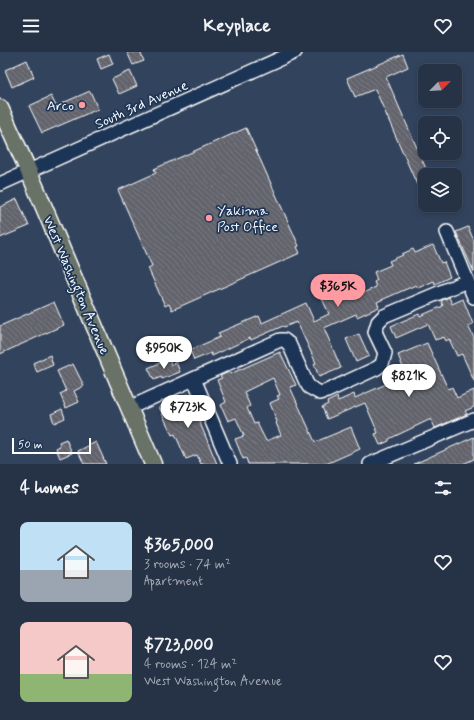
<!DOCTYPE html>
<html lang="en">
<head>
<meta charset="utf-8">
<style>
	body { margin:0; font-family:Mynerve,sans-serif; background:#323e51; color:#f1f3f6; height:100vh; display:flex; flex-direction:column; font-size:15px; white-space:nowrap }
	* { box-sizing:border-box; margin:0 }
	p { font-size:13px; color:#a4aab3 }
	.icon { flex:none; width:22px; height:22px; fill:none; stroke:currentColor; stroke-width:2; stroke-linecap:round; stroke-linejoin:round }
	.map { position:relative; height:412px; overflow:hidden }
	.drawer { display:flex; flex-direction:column; background:#263246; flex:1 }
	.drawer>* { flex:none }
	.needle { width:26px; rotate:66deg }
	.fabs { position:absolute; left:418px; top:12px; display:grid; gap:8px }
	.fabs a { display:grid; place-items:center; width:44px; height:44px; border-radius:8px; background:#263246; box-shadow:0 2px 6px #0003,0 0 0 1px #424d5f; font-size:20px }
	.scale { position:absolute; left:12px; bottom:10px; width:79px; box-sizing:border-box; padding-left:4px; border:2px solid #fff; border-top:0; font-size:11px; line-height:14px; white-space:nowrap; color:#fff; -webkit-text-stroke:3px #1d3557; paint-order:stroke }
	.price { position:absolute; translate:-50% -34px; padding:0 9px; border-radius:14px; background:#fff; color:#222; font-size:13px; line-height:26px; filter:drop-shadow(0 1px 2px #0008) }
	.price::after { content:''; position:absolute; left:50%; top:24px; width:12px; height:9px; margin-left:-6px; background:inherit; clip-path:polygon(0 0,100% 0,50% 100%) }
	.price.on { background:#ff9aa2; color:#111 }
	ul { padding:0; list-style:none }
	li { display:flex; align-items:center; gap:12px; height:100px; padding:0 20px }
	li span { display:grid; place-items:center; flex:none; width:112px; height:80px; border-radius:8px; color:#555 }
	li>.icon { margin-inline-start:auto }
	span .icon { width:48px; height:48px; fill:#fffc; stroke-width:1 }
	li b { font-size:17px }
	h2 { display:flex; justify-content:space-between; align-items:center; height:48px; padding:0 20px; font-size:17px }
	header { display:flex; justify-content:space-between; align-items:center; height:52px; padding:0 20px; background:#263246; font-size:18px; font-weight:800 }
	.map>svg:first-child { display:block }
	.building { fill:url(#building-back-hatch); stroke:#fff; fill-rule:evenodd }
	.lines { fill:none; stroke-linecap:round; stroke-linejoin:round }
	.minor-casing { stroke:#fff; stroke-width:16 }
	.major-casing { stroke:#fff; stroke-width:19 }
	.minor { stroke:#1d3557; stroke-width:13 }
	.major { stroke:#697266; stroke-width:16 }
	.poi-dot { fill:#ff9aa2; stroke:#1d3557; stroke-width:1.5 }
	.labels { text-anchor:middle; stroke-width:3.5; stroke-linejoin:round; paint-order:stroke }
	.street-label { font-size:14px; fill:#fff; stroke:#1d3557 }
	.poi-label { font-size:14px; fill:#fff; stroke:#1d3557; text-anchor:end }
</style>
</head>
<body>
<header><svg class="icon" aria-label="menu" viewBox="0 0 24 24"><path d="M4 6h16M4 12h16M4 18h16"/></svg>Keyplace<svg class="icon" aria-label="heart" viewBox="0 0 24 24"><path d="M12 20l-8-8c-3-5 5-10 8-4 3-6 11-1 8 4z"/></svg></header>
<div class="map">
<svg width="474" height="412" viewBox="0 0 474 412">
	<defs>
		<pattern id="building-back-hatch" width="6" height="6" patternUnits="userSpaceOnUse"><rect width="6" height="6" fill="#62646c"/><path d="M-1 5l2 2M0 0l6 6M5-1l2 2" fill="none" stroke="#7a7b82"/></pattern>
	</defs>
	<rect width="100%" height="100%" fill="#32435d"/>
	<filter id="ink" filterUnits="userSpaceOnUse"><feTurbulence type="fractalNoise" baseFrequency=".025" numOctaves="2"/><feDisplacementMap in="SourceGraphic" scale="8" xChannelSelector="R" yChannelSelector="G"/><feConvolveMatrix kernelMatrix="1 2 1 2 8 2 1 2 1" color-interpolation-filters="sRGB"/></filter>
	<g filter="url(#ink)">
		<g class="building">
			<polygon points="127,0 140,0 144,9 133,13"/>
			<polygon points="109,2 113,12 101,17 97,7"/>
			<polygon points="403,2 408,15 386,25 427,119 425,120 425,151 375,37 355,45 347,26"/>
			<polygon points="27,8 34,25 12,35 5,18"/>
			<polygon points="130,19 137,34 119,42 112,27"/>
			<polygon points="90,39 98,57 42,81 29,54 51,44 56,54"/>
			<polygon points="246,76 299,194 297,195 300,201 172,258 169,252 165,254 148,216 152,214 118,138 156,121 154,117"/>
			<polygon points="17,147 29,174 0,186 0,155"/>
			<polygon points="468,175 474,189 474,220 456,180"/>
			<polygon points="433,193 441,211 444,210 450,225 435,232 434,229 418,236 416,233 402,239 377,250 379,255 357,265 356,262 324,276 341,316 319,325 314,312 316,311 297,270 284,275 283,274 251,288 250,286 212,304 211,301 194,308 190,298 220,285 218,281 259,264 262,271 306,251 314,269 329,262 320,242 329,238 331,242 356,231 361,242 376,235 374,230 377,228 374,220 391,213 389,209 403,203 402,202 413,197 415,201"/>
			<polygon points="449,245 452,252 463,247 473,272 468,274 474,286 474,329 462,302 457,304 449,287 446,289 444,285 435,288 428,272 396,286 391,274 419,262 420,264 443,254 441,249"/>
			<polygon points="54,250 64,273 0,302 0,274"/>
			<polygon points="359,282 369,304 356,310 346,287"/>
			<polygon points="427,291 448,337 452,335 457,346 474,338 474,355 465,359 467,362 435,376 431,367 389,387 389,389 380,393 375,382 378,381 365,351 327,367 322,355 328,352 327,350 337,345 338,349 354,342 355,346 406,323 398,303"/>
			<path d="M280,300L296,333L290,335L315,390L351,375L360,397L326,412H248L246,406L243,407L235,387L244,384L236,366L228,369L221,353L226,350L217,328L222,326L220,324L229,320L230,322ZM273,326L280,343L277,344L279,347L270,351L277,370L276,371L281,383L266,389L257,371L254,372L247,356L250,354L244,340Z"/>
			<polygon points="50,303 53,313 37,320 33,311"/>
			<polygon points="169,307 171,313 176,310 180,320 162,327 161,325 154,328 148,316"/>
			<polygon points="73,312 84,334 74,339 79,350 66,356 60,342 66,339 57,319"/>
			<polygon points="188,342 200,371 217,412 201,412 197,403 186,407 175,382 172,383 159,355"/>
			<polygon points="62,357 65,366 54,371 51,362"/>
			<polygon points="474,385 474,407 463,412 414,412"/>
			<polygon points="66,387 72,401 60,406 56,396 60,394 59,390"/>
			<polygon points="96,390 106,412 84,412 78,399"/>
		</g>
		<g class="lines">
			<g class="minor-casing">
				<g id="minor">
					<polyline points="0,132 295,0"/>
					<polyline points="447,180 474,245"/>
					<polyline points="194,327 230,412"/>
					<polyline points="129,356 280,288 284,288 289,292 306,330 309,335 320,341 327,339 377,316 382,312 385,301 375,280 378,270 384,264 467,229"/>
					<polyline points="370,412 474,368"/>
				</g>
			</g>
			<g class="major-casing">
				<polyline id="major" points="0,56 29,120 153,412"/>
			</g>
			<use href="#minor" class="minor"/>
			<use href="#major" class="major"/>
		</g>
	</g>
	<g class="poi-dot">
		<circle cx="82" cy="53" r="4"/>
		<circle cx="209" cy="166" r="4"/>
	</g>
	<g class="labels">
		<g class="street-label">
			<text transform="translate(141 52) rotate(-24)" y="5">South 3rd Avenue</text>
			<text transform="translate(77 233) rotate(67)" y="5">West Washington Avenue</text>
		</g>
		<g class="poi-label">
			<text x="74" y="58">Arco</text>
			<text x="217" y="163" text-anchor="start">Yakima<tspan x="217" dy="16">Post Office</tspan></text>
		</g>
	</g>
</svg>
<div class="fabs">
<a><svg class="needle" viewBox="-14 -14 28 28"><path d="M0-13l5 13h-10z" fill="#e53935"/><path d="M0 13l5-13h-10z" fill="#a4aab3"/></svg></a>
<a><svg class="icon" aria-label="locate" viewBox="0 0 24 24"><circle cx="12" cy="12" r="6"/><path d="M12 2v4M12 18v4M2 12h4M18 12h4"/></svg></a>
<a><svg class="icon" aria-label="layers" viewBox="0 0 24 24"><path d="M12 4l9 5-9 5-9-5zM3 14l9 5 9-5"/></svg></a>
</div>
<div class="scale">50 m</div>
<b class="price on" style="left:338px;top:256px">$365K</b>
<b class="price" style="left:164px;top:318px">$950K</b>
<b class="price" style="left:409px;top:346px">$821K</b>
<b class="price" style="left:188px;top:377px">$723K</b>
</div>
<section class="drawer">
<h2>4 homes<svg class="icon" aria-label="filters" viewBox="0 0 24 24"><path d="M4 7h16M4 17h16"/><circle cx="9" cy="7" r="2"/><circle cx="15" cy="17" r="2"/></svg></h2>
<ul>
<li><span style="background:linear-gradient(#bfe0f5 60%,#9aa5b1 0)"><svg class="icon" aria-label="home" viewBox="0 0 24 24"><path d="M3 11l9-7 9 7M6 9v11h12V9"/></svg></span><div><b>$365,000</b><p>3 rooms · 74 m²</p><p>Apartment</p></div><svg class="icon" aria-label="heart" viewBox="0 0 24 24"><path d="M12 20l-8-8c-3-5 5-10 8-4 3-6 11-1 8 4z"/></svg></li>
<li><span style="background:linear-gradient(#f6c9c9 65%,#8fb573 0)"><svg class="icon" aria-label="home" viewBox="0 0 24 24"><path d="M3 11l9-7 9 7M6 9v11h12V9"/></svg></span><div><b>$723,000</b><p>4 rooms · 124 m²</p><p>West Washington Avenue</p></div><svg class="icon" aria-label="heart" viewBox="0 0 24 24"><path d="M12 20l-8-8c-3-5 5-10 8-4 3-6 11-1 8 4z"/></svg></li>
</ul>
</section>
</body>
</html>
